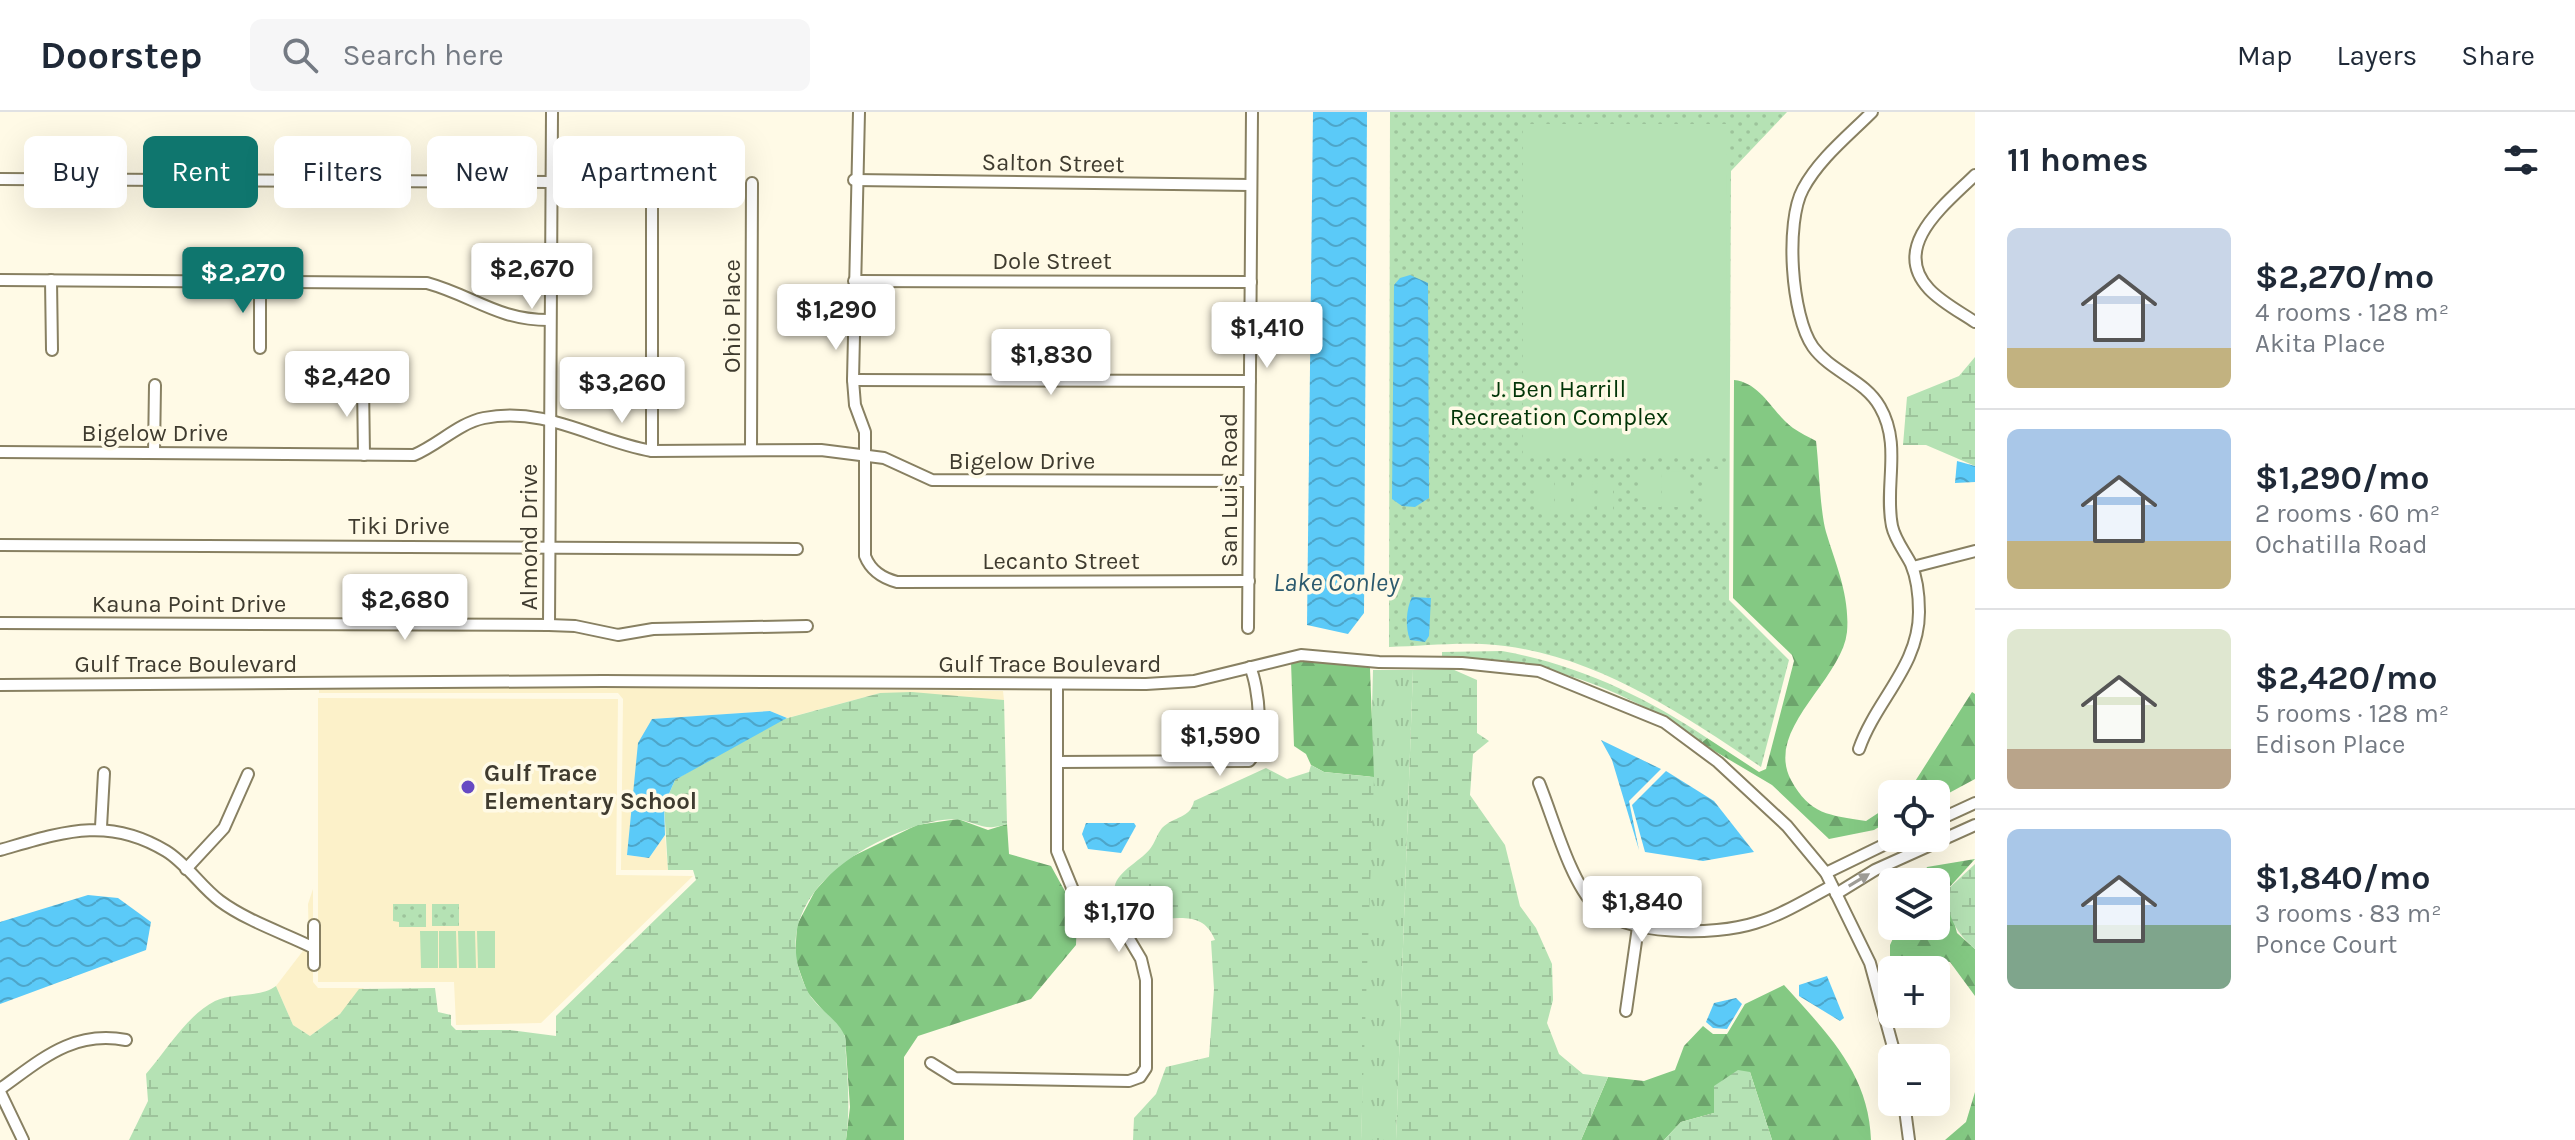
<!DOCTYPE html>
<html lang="en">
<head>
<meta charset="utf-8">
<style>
	body { margin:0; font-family:Karla,sans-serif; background:#f6f6f7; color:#1f2937; height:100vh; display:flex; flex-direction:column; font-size:30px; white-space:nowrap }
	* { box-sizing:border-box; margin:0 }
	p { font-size:26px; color:#747a83 }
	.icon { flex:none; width:44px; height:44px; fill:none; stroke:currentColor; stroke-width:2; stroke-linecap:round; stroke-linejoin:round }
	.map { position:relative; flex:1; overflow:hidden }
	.sheet { display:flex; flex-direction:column; background:#fff; width:600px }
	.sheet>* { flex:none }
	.hud { position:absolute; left:24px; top:24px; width:760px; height:72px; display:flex; gap:16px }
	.tools { position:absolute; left:1878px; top:668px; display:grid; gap:16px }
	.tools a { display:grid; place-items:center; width:72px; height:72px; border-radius:12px; background:#fff; box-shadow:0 8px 32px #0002; font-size:40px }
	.price { position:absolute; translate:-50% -68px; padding:0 18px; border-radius:8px; background:#fff; color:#222; font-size:26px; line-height:52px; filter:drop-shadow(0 2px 4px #0008) }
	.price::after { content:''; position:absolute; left:50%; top:48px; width:24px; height:18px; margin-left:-12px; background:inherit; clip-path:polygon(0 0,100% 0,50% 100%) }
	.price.on { background:#0f766e; color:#fff }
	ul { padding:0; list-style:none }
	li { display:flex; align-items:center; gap:24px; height:200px; padding:0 32px }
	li+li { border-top:2px solid #e0e1e3 }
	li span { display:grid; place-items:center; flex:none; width:224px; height:160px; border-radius:12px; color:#555 }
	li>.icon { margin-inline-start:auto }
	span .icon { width:96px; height:96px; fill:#fffc; stroke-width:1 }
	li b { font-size:34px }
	h2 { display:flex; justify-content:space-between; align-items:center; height:96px; padding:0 32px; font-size:34px }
	.pill { padding:0 28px; border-radius:12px; background:#fff; box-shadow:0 8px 32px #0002; font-size:28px; line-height:72px }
	.pill.on { background:#0f766e; color:#fff }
	header { display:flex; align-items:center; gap:48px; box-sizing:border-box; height:112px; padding:0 40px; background:#fff; border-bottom:2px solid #e0e1e3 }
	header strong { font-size:38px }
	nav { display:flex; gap:44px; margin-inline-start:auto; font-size:28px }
	.search { width:560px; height:72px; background:#f6f6f7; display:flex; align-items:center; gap:20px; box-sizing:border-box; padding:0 28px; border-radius:12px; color:#747a83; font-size:30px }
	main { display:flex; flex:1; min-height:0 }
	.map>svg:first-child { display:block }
	.built { fill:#fcf1c9 }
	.grass { fill:url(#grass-tufts) }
	.forest { fill:url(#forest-firs) }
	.wetland { fill:url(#wetland-marsh) }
	.park { fill:url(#park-dots) }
	.garden { fill:#b5e2b4 }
	.water { fill:url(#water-waves) }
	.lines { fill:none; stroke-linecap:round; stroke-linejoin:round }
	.minor-casing { stroke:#888062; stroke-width:14 }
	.minor { stroke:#fff; stroke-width:10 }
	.oneway { fill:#9f9d97 }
	.poi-dot { fill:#664ac3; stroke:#fffae6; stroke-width:3 }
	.labels { text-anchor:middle; stroke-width:7; stroke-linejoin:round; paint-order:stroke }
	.street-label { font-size:24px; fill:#3f3b2f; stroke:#fffae6 }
	.park-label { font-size:24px; fill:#023507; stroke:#fffae6 }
	.poi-label { font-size:24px; font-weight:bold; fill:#3f3b2f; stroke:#fffae6; text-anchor:start }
	.water-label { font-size:26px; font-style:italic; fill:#2c5a6e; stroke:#fffae6 }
</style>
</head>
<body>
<header>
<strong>Doorstep</strong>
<div class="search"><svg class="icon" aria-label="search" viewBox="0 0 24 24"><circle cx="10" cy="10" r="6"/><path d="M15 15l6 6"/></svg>Search here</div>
<nav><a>Map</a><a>Layers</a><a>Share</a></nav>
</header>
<main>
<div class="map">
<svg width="1975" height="1028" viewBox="0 0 1975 1028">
	<defs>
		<pattern id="grass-tufts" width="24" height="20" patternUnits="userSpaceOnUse" patternTransform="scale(2)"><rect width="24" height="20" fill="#b5e2b4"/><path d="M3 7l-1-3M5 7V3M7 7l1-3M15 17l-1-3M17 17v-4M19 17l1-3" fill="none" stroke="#9dc39b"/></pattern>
		<pattern id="forest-firs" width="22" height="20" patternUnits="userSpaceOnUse" patternTransform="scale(2)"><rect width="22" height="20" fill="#84c983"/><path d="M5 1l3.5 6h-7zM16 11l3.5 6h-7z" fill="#6da46c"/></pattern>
		<pattern id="wetland-marsh" width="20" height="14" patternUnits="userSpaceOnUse" patternTransform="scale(2)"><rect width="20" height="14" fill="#b5e2b4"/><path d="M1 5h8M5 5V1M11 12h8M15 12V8" fill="none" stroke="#9dc39b"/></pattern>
		<pattern id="park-dots" width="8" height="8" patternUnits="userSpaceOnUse" patternTransform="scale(2)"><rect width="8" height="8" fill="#b5e2b4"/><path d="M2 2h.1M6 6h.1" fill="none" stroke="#9dc39b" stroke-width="1.8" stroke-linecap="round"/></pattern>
		<pattern id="water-waves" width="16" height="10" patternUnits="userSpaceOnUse" patternTransform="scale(2)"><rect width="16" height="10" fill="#5bcaf8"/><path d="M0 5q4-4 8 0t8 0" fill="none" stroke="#4da5c9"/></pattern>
	</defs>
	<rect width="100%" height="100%" fill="#fffae6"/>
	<g class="built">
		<polygon points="603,575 1003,579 1004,588 880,581 787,606 770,599 652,607 627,743 649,746 665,723 668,758 621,758 623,587 618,581 319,581 319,577"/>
		<polygon points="318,586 618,587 616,763 693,764 541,911 456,913 454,870 318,870"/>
		<polygon points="313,777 313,870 318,876 364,876 340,902 310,924 293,913 276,874 309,831 308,792"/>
	</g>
	<polygon class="grass" points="1373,558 1413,558 1396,1028 1361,1028"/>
	<g class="forest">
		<path d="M1734,268C1762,271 1773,302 1793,316C1800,321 1809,325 1816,329C1819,353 1820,399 1826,420C1836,453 1850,484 1847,520C1842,568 1764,617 1791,668C1810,703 1829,703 1866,709L1892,692V707L1874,718L1829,727L1772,673L1701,631L1707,626L1759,660L1766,657L1794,549L1792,543L1733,486Z"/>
		<polygon points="1326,548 1370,556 1374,665 1324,660 1311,653 1306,642 1294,634 1291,550"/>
		<polygon points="1972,580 1975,582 1975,667 1936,688 1936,682 1907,682"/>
		<polygon points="958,707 988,718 1007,712 1009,742 1051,754 1077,801 1076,833 1031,887 918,924 904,945 904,1028 846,1028 850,995 845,924 807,880 795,846 797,813 815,779 841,750 917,713"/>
		<polygon points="1975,747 1946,779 1957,821 1975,837 1975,884 1950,850 1890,848 1890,833 1895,822 1904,820 1906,814 1936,814 1936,770 1921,770 1927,755"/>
		<path d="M1784,873C1826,920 1869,961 1871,1028H1772L1750,960L1714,1001L1681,1010L1664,1028H1581L1608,965L1644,969L1675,958L1684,934L1703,914L1713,922H1727L1745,892Z"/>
		<polygon points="1975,980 1975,1028 1945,1028 1966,1010"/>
	</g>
	<g class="wetland">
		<polygon points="1975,245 1975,354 1926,333 1903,333 1907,285 1959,264"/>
		<polygon points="1452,557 1477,568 1477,621 1489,629 1473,642 1470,683 1505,733 1520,794 1536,816 1552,852 1553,888 1547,911 1559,942 1583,962 1608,965 1581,1028 1396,1028 1413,558"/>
		<path d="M912,580L1004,588L1007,712C984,719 983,713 961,708C948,705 925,711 913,715C844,739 766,796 807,878C815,896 839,907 845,925C847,930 845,938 846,943C848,973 850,998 846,1028H129L148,989L146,962C166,939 187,903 215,889C233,880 260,886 276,874L293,913L310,924L340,902L359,877L435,876L438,900L451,903V913L456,918H510L556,924V904L696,768L693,758H668L664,693L675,668L773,610L880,581Z"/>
		<path d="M1311,653L1324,660L1374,665L1361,1028H1133L1134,1006L1156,982L1166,955L1209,945L1214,877L1211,829L1215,828C1198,784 1148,825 1123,795C1098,767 1135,755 1150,737C1155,731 1157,722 1162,716C1174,704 1190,707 1194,689L1266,656L1287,667L1309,660Z"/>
		<path d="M1975,752V837C1956,821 1947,804 1946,779Z"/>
		<polygon points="1738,958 1750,960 1772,1028 1664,1028 1681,1010 1714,1001 1714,974"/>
	</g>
	<g class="park">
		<path d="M1390,0H1787L1731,59L1729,488L1789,548L1761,655C1684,603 1600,546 1505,534C1467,529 1426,534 1389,535Z"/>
		<path d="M1502,539C1576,552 1645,584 1707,626L1701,631C1627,576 1535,543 1442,546V540Z"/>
		<polygon points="393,792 426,792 426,815 399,815 399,810 393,809"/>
		<rect x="432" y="792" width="27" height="22"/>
	</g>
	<g class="garden">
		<polygon points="1523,12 1727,12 1726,344 1523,344"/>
		<rect x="1706" y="357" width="22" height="50"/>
		<polygon points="1640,359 1662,359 1661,395 1640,395"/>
		<polygon points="1665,359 1687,360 1687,395 1665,395"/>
		<polygon points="1535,366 1551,366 1550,400 1535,400"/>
		<rect x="1555" y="366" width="16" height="34"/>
		<polygon points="1577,366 1593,366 1592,400 1576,400"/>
		<polygon points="1598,366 1613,366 1613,400 1597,400"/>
		<polygon points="420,819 438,819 438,856 421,856"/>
		<polygon points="439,819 456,819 457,856 439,856"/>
		<polygon points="458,819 475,819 476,856 459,856"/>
		<polygon points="477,819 495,819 495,856 478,856"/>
	</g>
	<g class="water">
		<polygon points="1313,0 1367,0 1364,501 1348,522 1307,513"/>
		<polygon points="1410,163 1428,171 1429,386 1415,395 1402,394 1392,387 1394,173 1400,166"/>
		<polygon points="1957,349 1975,354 1975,370 1955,371"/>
		<path d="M1412,485L1431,486L1429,524L1425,530L1410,528C1405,515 1406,497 1412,485Z"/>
		<polygon points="770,599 787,606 675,668 664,693 665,723 649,746 627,743 638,631 652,607"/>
		<polygon points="1601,628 1661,657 1629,689 1639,738 1612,648"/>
		<polygon points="1666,659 1714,689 1754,740 1703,749 1645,740 1632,693"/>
		<polygon points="1086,711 1134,711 1136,714 1121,741 1088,737 1082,722"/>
		<polygon points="1892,777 1892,814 1906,814 1904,820 1892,823 1883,804"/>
		<polygon points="88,783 118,786 151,810 146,838 0,892 0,810"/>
		<polygon points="1827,864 1844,906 1840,909 1799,884 1799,873"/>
		<polygon points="1736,886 1742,892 1727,917 1713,916 1706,910 1714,891"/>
	</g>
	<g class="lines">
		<g class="minor-casing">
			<g id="minor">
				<path d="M859,0L853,268L855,293L865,320V444C871,459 882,466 897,470L1249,469"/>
				<path d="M1975,63C1947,91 1889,134 1929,177C1941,190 1960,200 1975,210"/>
				<polyline points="0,67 550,70"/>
				<polyline points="854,68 1251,73"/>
				<path d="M0,168L427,171C474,184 497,208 549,208"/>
				<polyline points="51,168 52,238"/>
				<polyline points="260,169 260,236"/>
				<polyline points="854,169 1251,170"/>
				<polyline points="853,268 1250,269"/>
				<polyline points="363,272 364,343"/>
				<polyline points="751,336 752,71"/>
				<polyline points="652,339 652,73"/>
				<path d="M0,340L414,343C438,333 459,311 484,306C547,294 594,329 652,339L821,338L884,346L932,368L1249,369"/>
				<polyline points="154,341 155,273"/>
				<polyline points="0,433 797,437"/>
				<polyline points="1913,455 1975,439"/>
				<polyline points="0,511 549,513 575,514 618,523 653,517 807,514"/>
				<polyline points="549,513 552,0"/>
				<polyline points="1248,516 1252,0"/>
				<polyline points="0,573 603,569 1146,572 1194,569 1301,543 1379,550 1462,551 1539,559 1664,610 1718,650 1787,714 1826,761 1870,851 1896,946"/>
				<path d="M1859,637C1876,588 1919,554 1919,500C1919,485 1917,466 1911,452C1905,440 1895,428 1892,414C1884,374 1902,333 1880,295C1865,268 1831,260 1813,235C1791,204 1785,110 1803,77C1819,47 1848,24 1872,0"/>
				<path d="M1058,650L1249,649C1265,633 1259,575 1250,555"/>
				<path d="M1539,671C1553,705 1570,769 1595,794C1627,824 1714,824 1755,811C1782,803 1807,787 1832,774"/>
				<polyline points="1936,709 1975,691"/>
				<polyline points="101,715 104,661"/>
				<path d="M0,738C60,721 107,703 166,739C186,751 201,775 220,789C247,809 284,821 314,836"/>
				<polyline points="186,757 224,716 248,662"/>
				<polyline points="1826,761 1898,726"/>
				<polyline points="1836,782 1875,758 1975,713"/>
				<polyline points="314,813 314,853"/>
				<polyline points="1626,899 1638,815"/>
				<polyline points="931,951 955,966 1129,969 1140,965 1146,956 1146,868 1141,847 1122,815 1086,793 1073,778 1057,739 1057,574"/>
				<path d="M0,977C41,948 72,918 126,928"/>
				<polyline points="0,980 23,1028"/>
				<polyline points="1904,990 1909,1028"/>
			</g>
		</g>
		<use href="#minor" class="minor"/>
	</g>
	<defs><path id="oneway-solid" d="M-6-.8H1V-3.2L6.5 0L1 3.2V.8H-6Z" transform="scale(2)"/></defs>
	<use class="oneway" href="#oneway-solid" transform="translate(1859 768) rotate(-31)"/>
	<circle class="poi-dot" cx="468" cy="675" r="8"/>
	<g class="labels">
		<g class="street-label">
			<text transform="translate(1053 51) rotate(1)" y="8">Salton Street</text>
			<text x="1052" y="157">Dole Street</text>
			<text transform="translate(732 204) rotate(-90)" y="8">Ohio Place</text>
			<text x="155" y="329">Bigelow Drive</text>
			<text x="1022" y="357">Bigelow Drive</text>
			<text transform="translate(1229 378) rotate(-90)" y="8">San Luis Road</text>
			<text x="399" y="422">Tiki Drive</text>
			<text transform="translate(529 425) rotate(-90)" y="8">Almond Drive</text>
			<text x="1061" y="457">Lecanto Street</text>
			<text x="189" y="500">Kauna Point Drive</text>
			<text x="186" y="560">Gulf Trace Boulevard</text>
			<text x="1050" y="560">Gulf Trace Boulevard</text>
		</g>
		<g class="park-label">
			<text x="1559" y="285">J. Ben Harrill<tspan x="1559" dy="28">Recreation Complex</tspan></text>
		</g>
		<g class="poi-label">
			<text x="484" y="669">Gulf Trace<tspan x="484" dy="28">Elementary School</tspan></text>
		</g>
		<g class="water-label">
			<text x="1336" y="479">Lake Conley</text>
		</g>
	</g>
</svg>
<div class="tools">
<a><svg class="icon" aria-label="locate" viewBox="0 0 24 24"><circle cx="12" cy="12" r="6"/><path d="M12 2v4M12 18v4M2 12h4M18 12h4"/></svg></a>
<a><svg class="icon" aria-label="layers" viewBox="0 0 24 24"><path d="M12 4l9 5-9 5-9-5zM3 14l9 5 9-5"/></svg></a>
<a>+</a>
<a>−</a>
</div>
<b class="price" style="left:532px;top:199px">$2,670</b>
<b class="price on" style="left:243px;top:203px">$2,270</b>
<b class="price" style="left:836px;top:240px">$1,290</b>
<b class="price" style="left:1267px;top:258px">$1,410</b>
<b class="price" style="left:1051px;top:285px">$1,830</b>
<b class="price" style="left:347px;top:307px">$2,420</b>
<b class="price" style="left:622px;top:313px">$3,260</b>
<b class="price" style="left:405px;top:530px">$2,680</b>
<b class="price" style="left:1220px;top:666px">$1,590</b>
<b class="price" style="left:1642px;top:832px">$1,840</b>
<b class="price" style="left:1119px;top:842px">$1,170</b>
<div class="hud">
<a class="pill">Buy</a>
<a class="pill on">Rent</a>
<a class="pill">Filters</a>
<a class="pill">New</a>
<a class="pill">Apartment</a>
</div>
</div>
<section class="sheet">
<h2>11 homes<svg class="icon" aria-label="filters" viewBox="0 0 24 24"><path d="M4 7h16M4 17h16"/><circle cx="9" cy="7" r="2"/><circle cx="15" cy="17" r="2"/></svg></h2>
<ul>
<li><span style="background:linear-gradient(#c9d6e8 75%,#c2b280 0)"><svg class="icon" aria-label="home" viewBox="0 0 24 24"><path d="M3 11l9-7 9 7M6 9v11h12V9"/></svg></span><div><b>$2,270/mo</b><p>4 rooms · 128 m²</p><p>Akita Place</p></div></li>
<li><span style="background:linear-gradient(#a9c7e8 70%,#c2b280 0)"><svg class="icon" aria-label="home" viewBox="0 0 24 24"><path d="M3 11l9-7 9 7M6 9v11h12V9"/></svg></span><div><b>$1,290/mo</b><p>2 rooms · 60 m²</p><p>Ochatilla Road</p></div></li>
<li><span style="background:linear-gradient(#dfe7d0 75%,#b9a48a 0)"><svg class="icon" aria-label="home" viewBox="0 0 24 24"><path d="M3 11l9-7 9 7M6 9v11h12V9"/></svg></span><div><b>$2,420/mo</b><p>5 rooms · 128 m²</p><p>Edison Place</p></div></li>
<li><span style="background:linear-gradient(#a9c7e8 60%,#7fa58c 0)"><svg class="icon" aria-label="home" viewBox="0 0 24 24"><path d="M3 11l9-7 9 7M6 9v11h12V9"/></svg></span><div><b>$1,840/mo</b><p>3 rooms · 83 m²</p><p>Ponce Court</p></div></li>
</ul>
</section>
</main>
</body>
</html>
